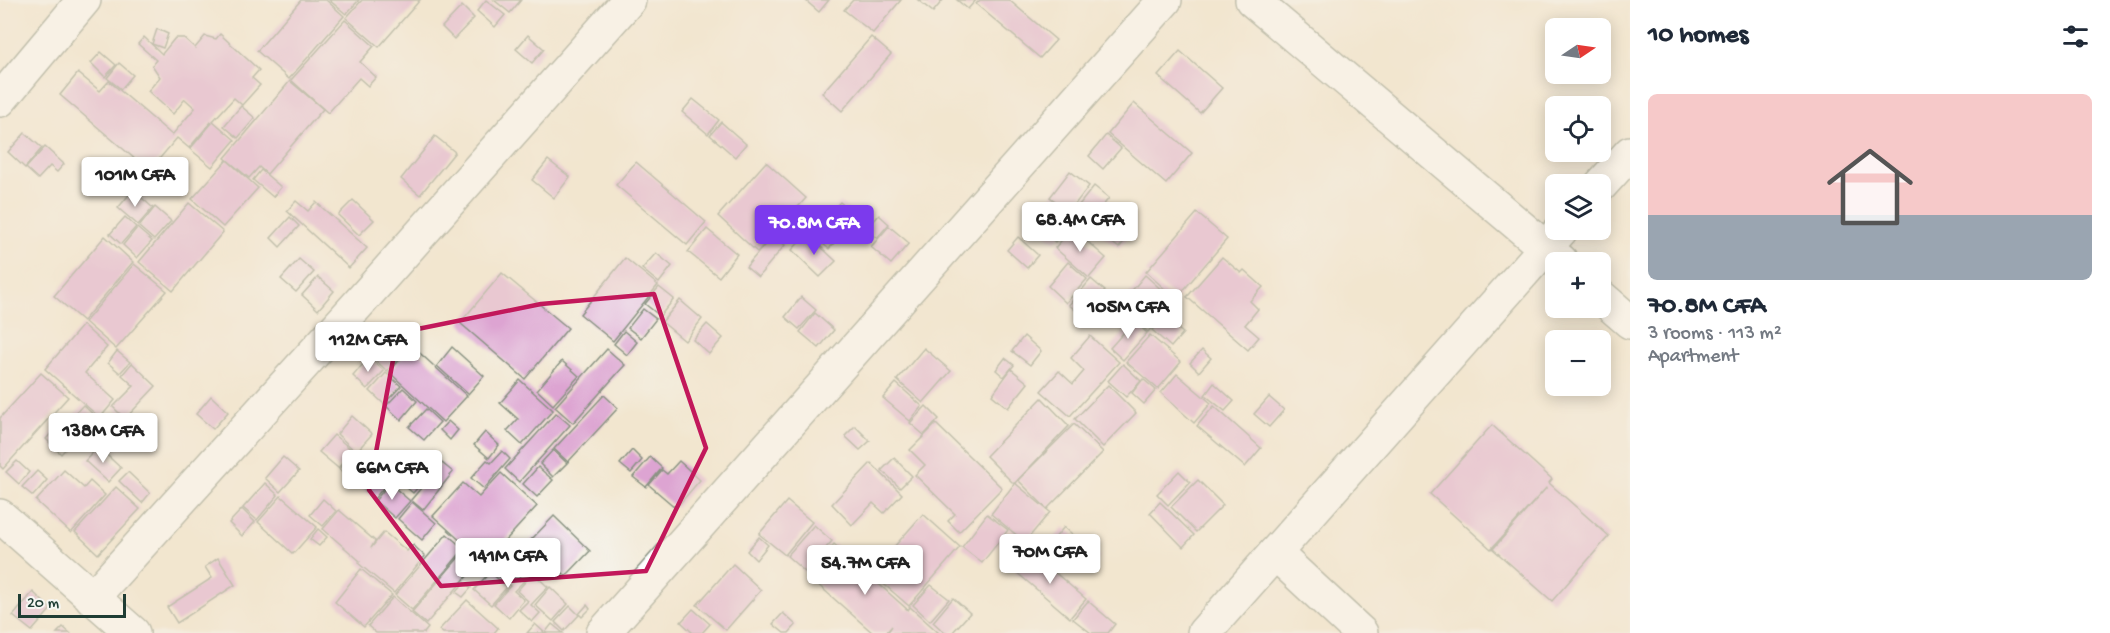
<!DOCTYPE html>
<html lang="en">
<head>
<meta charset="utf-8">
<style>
	body { margin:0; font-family:"Gochi Hand",sans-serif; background:#f2f2f3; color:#1f2937; height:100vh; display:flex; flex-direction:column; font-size:22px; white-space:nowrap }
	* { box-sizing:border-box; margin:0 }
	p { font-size:20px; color:#747a83 }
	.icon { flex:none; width:33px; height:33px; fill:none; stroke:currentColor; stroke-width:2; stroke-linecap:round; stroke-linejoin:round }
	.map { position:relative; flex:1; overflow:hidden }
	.sheet { display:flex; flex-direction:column; background:#fff; width:480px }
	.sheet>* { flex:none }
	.needle { width:39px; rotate:77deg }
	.fabs { position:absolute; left:1545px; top:18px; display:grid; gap:12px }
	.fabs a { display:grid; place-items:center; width:66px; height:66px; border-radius:9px; background:#fff; box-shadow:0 3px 15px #0003; font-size:30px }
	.scale { position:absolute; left:18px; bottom:15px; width:108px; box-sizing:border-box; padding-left:6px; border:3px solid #1f3d34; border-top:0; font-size:16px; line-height:21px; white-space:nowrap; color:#1f3d34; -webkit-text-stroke:4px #f6f6f2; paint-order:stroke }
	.price { position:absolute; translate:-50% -51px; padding:0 14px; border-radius:6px; background:#fff; color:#222; font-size:20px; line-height:39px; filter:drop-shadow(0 2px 3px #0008) }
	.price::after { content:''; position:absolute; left:50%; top:36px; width:18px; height:14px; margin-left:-9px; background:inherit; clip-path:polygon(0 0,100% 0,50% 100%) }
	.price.on { background:#7c3aed; color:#fff }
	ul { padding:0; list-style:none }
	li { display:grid; align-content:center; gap:12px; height:318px; padding:0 18px }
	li+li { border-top:2px solid #e0e1e3 }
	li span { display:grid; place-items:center; height:186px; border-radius:9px; color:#555 }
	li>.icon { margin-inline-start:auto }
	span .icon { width:108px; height:108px; fill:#fffc; stroke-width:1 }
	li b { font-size:26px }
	h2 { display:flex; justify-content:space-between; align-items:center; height:72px; padding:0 18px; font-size:26px }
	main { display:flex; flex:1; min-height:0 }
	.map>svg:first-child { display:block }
	.building { fill:#dda4d2 }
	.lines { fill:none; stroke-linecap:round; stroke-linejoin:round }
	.minor-casing { stroke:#889282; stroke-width:36 }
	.minor { stroke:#fff; stroke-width:33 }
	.marked { fill:none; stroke:#c2185b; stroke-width:4.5; stroke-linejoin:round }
</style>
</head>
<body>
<main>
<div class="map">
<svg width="1630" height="633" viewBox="0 0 1630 633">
	<rect width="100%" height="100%" fill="#f6f6f2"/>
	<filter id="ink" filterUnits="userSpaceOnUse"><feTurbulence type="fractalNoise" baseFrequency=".0167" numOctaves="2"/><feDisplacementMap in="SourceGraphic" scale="12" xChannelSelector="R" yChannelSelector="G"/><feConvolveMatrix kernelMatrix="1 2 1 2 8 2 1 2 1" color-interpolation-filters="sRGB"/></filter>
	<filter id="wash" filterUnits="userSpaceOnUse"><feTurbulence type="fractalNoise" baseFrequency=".008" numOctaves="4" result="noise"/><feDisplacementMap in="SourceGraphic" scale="24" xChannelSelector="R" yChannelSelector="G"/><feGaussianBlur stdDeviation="1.35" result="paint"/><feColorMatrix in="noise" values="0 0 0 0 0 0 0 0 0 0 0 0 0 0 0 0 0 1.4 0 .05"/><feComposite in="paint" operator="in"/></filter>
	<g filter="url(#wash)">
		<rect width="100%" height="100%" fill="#f2e6cf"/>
		<g id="blocks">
			<g class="building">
				<polygon points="301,0 326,0 344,16 289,79 257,51"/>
				<polygon points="329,0 359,0 346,14"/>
				<polygon points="362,0 420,0 379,47 346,18"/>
				<polygon points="486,0 505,15 495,27 477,11"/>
				<polygon points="494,0 521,0 510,13"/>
				<polygon points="805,0 829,0 819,12"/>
				<polygon points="853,0 901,0 873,33 844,10"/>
				<polygon points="918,0 943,0 933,12"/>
				<polygon points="957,0 976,0 968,9"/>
				<polygon points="980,0 1009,0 1056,40 1040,58 976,4"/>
				<polygon points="462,6 474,18 454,39 442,27"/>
				<polygon points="345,20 374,46 360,62 376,77 368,86 359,78 328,113 291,80"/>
				<polygon points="157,29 168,34 163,48 152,44"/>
				<polygon points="220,34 259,70 252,78 260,85 242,105 234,98 213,121 235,140 212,167 190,149 212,123 211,122 189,148 177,138 149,171 60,95 78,73 100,91 109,81 172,135 195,108 185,99 173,114 148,91 160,77 152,65 156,60 138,44 144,37 162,54 175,38 184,38 195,48 205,36 216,39"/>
				<polygon points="528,35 544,49 532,63 516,49"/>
				<polygon points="871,37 891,54 842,111 822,93"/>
				<polygon points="1180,51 1222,88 1200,113 1158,76"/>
				<polygon points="101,52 116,65 105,77 91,63"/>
				<polygon points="119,63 133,75 121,89 107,78"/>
				<polygon points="290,81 323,109 267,174 259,167 249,178 225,158"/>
				<polygon points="693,99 719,120 708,134 682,112"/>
				<polygon points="1134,103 1192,153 1166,184 1108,134"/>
				<polygon points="241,106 255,118 238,138 224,126"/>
				<polygon points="721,122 746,144 735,157 710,135"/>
				<polygon points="25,133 42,148 25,168 8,152"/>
				<polygon points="1106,135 1121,148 1103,169 1089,156"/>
				<polygon points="435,136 455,152 420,195 401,179"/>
				<polygon points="45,147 64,164 57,172 50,166 38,179 26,168"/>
				<polygon points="227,160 258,188 223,227 192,199"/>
				<polygon points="548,160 570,177 554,198 532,180"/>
				<polygon points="636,162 706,222 687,245 616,185"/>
				<polygon points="766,162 806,198 773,235 785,245 758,277 746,267 768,241 757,252 718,216"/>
				<polygon points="261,170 281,187 273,197 253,180"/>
				<polygon points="1070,171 1089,186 1069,212 1050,197"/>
				<polygon points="1094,186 1109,198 1090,222 1075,210"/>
				<polygon points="133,190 153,208 138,225 118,208"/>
				<polygon points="353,200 374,220 359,235 338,215"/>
				<polygon points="296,201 308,211 316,202 367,248 349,268 287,211"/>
				<polygon points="840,202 860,219 851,229 831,212"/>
				<polygon points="189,203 223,232 173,291 139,262"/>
				<polygon points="155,207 171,221 154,240 139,227"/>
				<polygon points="1050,212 1069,227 1055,242 1038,227"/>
				<polygon points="1112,213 1133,230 1119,248 1097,231"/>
				<polygon points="1197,213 1227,239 1176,299 1146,272"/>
				<polygon points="824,215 843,232 829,249 809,232"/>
				<polygon points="879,215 889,224 877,238 867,229"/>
				<polygon points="125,217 136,227 121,244 110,234"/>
				<polygon points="290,217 299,226 280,247 271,238"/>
				<polygon points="889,226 909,243 891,264 871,247"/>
				<polygon points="137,228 152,241 137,258 123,245"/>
				<polygon points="1072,228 1106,258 1089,278 1055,248"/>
				<polygon points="707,229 737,254 719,277 688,252"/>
				<polygon points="807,234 836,261 820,277 792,250"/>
				<polygon points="105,236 133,262 83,321 54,296"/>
				<polygon points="1018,237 1038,255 1027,268 1007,250"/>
				<polygon points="656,253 672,266 659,283 642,269"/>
				<polygon points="1222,257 1241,273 1244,270 1263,287 1250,301 1258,309 1245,325 1259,337 1248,350 1187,297"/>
				<polygon points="625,258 658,285 613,341 580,314"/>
				<polygon points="299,259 314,272 296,292 281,279"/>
				<polygon points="1068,262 1087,279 1066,303 1048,286"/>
				<polygon points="134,264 167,291 116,349 85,322"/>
				<polygon points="502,273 568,328 525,379 460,323"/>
				<polygon points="1145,275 1174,301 1148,332 1119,306"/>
				<polygon points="318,277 334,291 318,310 302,295"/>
				<polygon points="1091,279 1105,291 1083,316 1069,305"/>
				<polygon points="659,287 674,299 660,316 645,304"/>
				<polygon points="801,297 816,310 799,329 785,317"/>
				<polygon points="680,300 702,319 685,341 662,322"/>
				<polygon points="643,309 656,319 641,338 628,328"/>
				<polygon points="815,313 834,330 819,348 800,332"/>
				<polygon points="1163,317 1183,333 1171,347 1152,330"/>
				<polygon points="1134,321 1147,333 1123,360 1110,348"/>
				<polygon points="707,324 723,338 709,354 693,340"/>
				<polygon points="83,325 107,347 85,373 115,400 100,418 45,369"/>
				<polygon points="395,330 411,345 387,371 372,357"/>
				<polygon points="624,331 637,342 627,355 614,344"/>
				<polygon points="1150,335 1181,362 1158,389 1126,362"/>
				<polygon points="1024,336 1041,351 1030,365 1012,351"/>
				<polygon points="1090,336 1119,362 1070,416 1041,391 1059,371 1073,384 1084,371 1071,358"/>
				<polygon points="412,346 467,396 443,422 389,372"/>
				<polygon points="452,347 484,376 468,394 437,366"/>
				<polygon points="924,348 951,371 923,403 897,380"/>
				<polygon points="607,349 625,365 573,423 555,407"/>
				<polygon points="1202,350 1211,358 1199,372 1190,363"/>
				<polygon points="117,351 130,362 120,373 108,363"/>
				<polygon points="369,357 384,371 367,389 353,376"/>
				<polygon points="1005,358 1014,365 1004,377 996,370"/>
				<polygon points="562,361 579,376 553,405 537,390"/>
				<polygon points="132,363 156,386 125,419 113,407 134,386 122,375"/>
				<polygon points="1123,364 1141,381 1126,397 1108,381"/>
				<polygon points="1011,369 1028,383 1008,408 992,395"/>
				<polygon points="41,373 68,397 3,469 0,466 0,418"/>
				<polygon points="386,373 401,386 384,404 370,391"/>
				<polygon points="1177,374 1211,403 1194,423 1161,393"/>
				<polygon points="1143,379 1156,390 1144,404 1132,393"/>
				<polygon points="520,380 553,410 522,445 507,431 518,419 500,403"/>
				<polygon points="896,383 922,406 910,421 883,398"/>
				<polygon points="1214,383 1234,401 1225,411 1205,395"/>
				<polygon points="1108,385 1136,413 1103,447 1075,419"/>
				<polygon points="403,388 417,401 401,420 386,406"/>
				<polygon points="604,395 618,408 568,462 554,449"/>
				<polygon points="211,396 228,412 213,429 196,414"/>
				<polygon points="1269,397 1284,410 1269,427 1254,414"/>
				<polygon points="1042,398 1069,426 1014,484 986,456"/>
				<polygon points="83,405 97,418 85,433 70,419"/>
				<polygon points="926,406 939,419 924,435 910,423"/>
				<polygon points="1214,406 1261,448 1245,467 1197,426"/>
				<polygon points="426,409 440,422 424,440 409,427"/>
				<polygon points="556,413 570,425 519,482 505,469"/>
				<polygon points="352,416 372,434 356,452 337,434"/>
				<polygon points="448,421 458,430 450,440 440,430"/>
				<polygon points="936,424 1002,488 959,532 948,521 955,514 915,475 925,465 910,450"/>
				<polygon points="1074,424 1103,452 1047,509 1018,480"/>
				<polygon points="1492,425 1552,479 1549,483 1609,536 1552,601 1493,549 1547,487 1491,549 1430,494"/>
				<polygon points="855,426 870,441 860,450 845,436"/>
				<polygon points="56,428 72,442 61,454 46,439"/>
				<polygon points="485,432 499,445 489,458 474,445"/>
				<polygon points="334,435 353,451 338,468 319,452"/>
				<polygon points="98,447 121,468 108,482 85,461"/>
				<polygon points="553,450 567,463 553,477 540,464"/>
				<polygon points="632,450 642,460 631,473 620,464"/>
				<polygon points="502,451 510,459 484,489 471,478 487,460 491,463"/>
				<polygon points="353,453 388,482 374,499 339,469"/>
				<polygon points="283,457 299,471 280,492 265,478"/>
				<polygon points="650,457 662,468 646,487 633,477"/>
				<polygon points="894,458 912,476 900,488 882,470"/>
				<polygon points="17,461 29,472 19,484 6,472"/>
				<polygon points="679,461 700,480 676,508 649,485 662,470 667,474"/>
				<polygon points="442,463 453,472 423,510 411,500"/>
				<polygon points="871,463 902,494 884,513 873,503 852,525 832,504"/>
				<polygon points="412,467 425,479 413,493 399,481"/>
				<polygon points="538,467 553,480 537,497 523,484"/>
				<polygon points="64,470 84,488 90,481 105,495 71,533 36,501"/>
				<polygon points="37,471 47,480 33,496 22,487"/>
				<polygon points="1179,471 1190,482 1168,505 1157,494"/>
				<polygon points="128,472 150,493 142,503 119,481"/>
				<polygon points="501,473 537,506 485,563 433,516 463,483 479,497"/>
				<polygon points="1198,480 1223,505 1196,532 1171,507"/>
				<polygon points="265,483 278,495 257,520 243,508"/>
				<polygon points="389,483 410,501 395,518 375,501"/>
				<polygon points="1015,483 1050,512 1025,542 991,514"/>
				<polygon points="116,487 140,509 98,554 75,532"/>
				<polygon points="281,496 317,527 293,554 258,522"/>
				<polygon points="323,499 336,511 323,526 310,515"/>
				<polygon points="787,501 812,522 785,555 759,534"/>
				<polygon points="412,502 436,523 422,540 398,519"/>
				<polygon points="1160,502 1194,535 1183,547 1150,513"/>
				<polygon points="242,509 255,522 242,536 229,523"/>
				<polygon points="339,510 375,541 371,548 384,532 407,551 413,545 425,556 394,593 358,563 360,561 323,529"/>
				<polygon points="923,514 960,547 909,606 871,573"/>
				<polygon points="987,514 1008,530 982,563 962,547"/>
				<polygon points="554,516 590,551 566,576 529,542"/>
				<polygon points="814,525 832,541 805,572 787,556"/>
				<polygon points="1064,527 1078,539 1063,557 1049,545"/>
				<polygon points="318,529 327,537 319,546 310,539"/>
				<polygon points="447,534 464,549 412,610 395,595"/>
				<polygon points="759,537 768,545 756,560 747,551"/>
				<polygon points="1079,541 1099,557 1087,572 1067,557"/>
				<polygon points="834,544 908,610 910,607 939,633 887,633 892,626 886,633 873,633 807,575"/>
				<polygon points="466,549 480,561 426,624 412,612"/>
				<polygon points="1031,552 1086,599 1070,618 1015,571"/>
				<polygon points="218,558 235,585 177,623 167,607 212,578 205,567"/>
				<polygon points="500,559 524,581 514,591 524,600 509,618 494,604 510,586 490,569"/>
				<polygon points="733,564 761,590 726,630 697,605"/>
				<polygon points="361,569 392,595 364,627 335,602"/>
				<polygon points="490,572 507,587 491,605 474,590"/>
				<polygon points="533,573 548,587 531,605 540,613 532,622 519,610 528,601 517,591"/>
				<polygon points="464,583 471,588 463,597 456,592"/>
				<polygon points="931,585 949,599 930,621 913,605"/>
				<polygon points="550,587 568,604 553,621 535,605"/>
				<polygon points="33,592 51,609 32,631 13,616"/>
				<polygon points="393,597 428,628 424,633 376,633 368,626"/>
				<polygon points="953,598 970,613 952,633 945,633 933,622"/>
				<polygon points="467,600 498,628 494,633 443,633 439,630"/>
				<polygon points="1088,601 1115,624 1108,633 1091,633 1073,619"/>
				<polygon points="587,605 590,609 582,617 579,614"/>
				<polygon points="570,606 579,615 564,631 555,622"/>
				<polygon points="693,609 710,624 702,633 693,633 681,622"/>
				<polygon points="783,613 796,625 789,633 784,633 773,624"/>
				<polygon points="535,624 545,633 552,624 563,633 527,633"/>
				<polygon points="63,627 70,633 57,633"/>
			</g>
		</g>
	</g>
	<g filter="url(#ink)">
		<use href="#blocks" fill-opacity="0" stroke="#889282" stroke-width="1.5"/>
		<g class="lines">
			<g class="minor-casing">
				<g id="minor">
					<polyline points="1252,0 1561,261"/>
					<polyline points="0,100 84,0"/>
					<polyline points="1600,186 1630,153"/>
					<polyline points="1600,296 1630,322"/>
					<polyline points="0,516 133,633"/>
					<polyline points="1275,553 1361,633"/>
					<polyline points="92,598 360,302 629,0"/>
					<polyline points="603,633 1165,0"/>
					<polyline points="1204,633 1561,230"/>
				</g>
			</g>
			<use href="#minor" class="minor"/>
		</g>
	</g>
	<path d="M0 0H1630V633H0ZM654,294L706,448L646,571L441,586L369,490L398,333L541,304Z" fill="#f2e6cf" fill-opacity=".55" fill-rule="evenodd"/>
	<path class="marked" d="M654,294L706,448L646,571L441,586L369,490L398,333L541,304Z"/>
</svg>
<div class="fabs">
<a><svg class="needle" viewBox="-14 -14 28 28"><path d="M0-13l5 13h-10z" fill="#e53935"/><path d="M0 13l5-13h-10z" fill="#747a83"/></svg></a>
<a><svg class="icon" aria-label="locate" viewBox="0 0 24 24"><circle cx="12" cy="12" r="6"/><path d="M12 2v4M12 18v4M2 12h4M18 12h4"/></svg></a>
<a><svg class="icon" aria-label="layers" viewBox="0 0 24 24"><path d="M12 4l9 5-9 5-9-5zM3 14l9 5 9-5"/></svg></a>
<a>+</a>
<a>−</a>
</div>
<div class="scale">20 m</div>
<b class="price" style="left:135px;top:208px">101M CFA</b>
<b class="price" style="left:1080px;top:253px">68.4M CFA</b>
<b class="price on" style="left:814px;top:256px">70.8M CFA</b>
<b class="price" style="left:1128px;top:340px">105M CFA</b>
<b class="price" style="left:368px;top:373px">112M CFA</b>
<b class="price" style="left:103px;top:464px">138M CFA</b>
<b class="price" style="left:392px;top:501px">66M CFA</b>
<b class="price" style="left:1050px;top:585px">70M CFA</b>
<b class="price" style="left:508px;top:589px">141M CFA</b>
<b class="price" style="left:865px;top:596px">54.7M CFA</b>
</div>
<section class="sheet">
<h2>10 homes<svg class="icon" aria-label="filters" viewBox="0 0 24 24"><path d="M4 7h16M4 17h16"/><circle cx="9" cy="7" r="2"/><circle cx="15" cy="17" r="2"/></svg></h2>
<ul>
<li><span style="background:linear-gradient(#f6c9c9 65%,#9aa5b1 0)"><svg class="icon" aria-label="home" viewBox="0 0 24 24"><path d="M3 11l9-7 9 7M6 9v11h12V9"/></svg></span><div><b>70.8M CFA</b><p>3 rooms · 113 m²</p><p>Apartment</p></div></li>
</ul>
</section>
</main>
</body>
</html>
